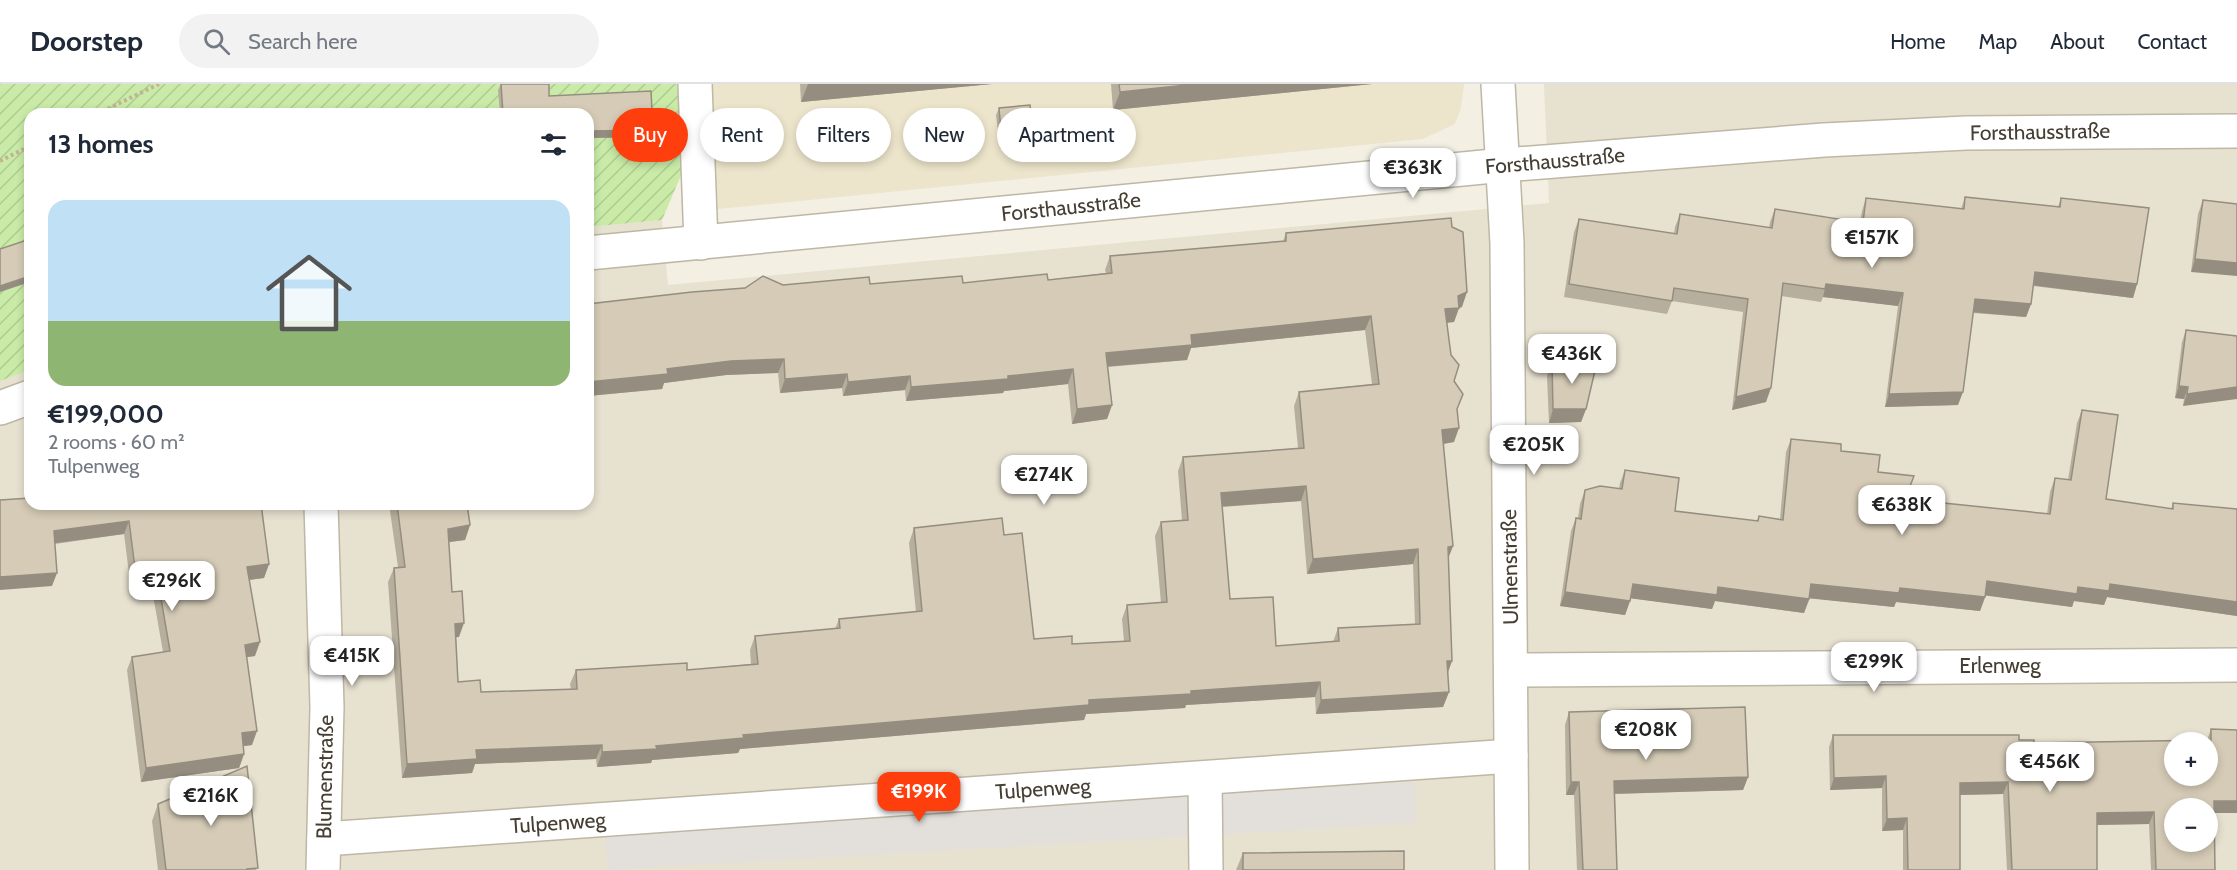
<!DOCTYPE html>
<html lang="en">
<head>
<meta charset="utf-8">
<style>
	body { margin:0; font-family:Cabin,sans-serif; background:#f2f2f3; color:#1f2937; height:100vh; display:flex; flex-direction:column; font-size:22px; white-space:nowrap }
	* { box-sizing:border-box; margin:0 }
	p { font-size:20px; color:#747a83 }
	.icon { flex:none; width:33px; height:33px; fill:none; stroke:currentColor; stroke-width:2; stroke-linecap:round; stroke-linejoin:round }
	.map { position:relative; flex:1; overflow:hidden }
	.side { position:absolute; left:24px; top:24px; width:570px; height:402px; display:flex; flex-direction:column; background:#fff; border-radius:18px; box-shadow:0 3px 9px #0003 }
	.side>* { flex:none }
	.banner { position:absolute; left:612px; top:24px; width:570px; height:54px; display:flex; gap:12px }
	.controls { position:absolute; left:2164px; top:648px; display:grid; gap:12px }
	.controls a { display:grid; place-items:center; width:54px; height:54px; border-radius:50%; background:#fff; box-shadow:0 3px 9px #0003; font-size:30px }
	.price { position:absolute; translate:-50% -51px; padding:0 14px; border-radius:12px; background:#fff; color:#222; font-size:20px; line-height:39px; filter:drop-shadow(0 2px 3px #0008) }
	.price::after { content:''; position:absolute; left:50%; top:36px; width:18px; height:14px; margin-left:-9px; background:inherit; clip-path:polygon(0 0,100% 0,50% 100%) }
	.price.current { background:#ff3e0d; color:#fff }
	ul { padding:0; list-style:none }
	li { display:grid; align-content:center; gap:12px; height:318px; padding:0 24px }
	li span { display:grid; place-items:center; height:186px; border-radius:18px; color:#555 }
	li>.icon { margin-inline-start:auto }
	span .icon { width:108px; height:108px; fill:#fffc; stroke-width:1 }
	li b { font-size:26px }
	h2 { display:flex; justify-content:space-between; align-items:center; height:72px; padding:0 24px; font-size:26px }
	.chip { padding:0 21px; border-radius:27px; background:#fff; box-shadow:0 3px 9px #0003; font-size:21px; line-height:54px }
	.chip.current { background:#ff3e0d; color:#fff }
	header { display:flex; align-items:center; gap:36px; box-sizing:border-box; height:84px; padding:0 30px; background:#fff; border-bottom:2px solid #e0e1e3 }
	header strong { font-size:28px }
	nav { display:flex; gap:33px; margin-inline-start:auto; font-size:21px }
	.search { width:420px; height:54px; background:#f2f2f3; display:flex; align-items:center; gap:15px; box-sizing:border-box; padding:0 21px; border-radius:33px; color:#747a83; font-size:22px }
	.map>svg:first-child { display:block }
	.residential { fill:#e7e1d0; fill-rule:evenodd }
	.education { fill:#ede5cb }
	.garden { fill:url(#garden-furrows) }
	.parking { fill:#e3e0dc }
	.lines { fill:none; stroke-linecap:round; stroke-linejoin:round }
	.minor-casing { stroke:#bfb7a5; stroke-width:36 }
	.path { stroke:#c1b495; stroke-width:4; stroke-dasharray:3 3; stroke-linecap:butt }
	.minor { stroke:#fff; stroke-width:33 }
	.wall { fill:#b7af9d; fill-rule:evenodd }
	.shaded-wall { fill:#958e80 }
	.building { fill:#d5cbb7; stroke:#958e80; stroke-width:1.5; fill-rule:evenodd }
	.labels { text-anchor:middle; stroke-width:4.5; stroke-linejoin:round; paint-order:stroke }
	.street-label { font-size:21px; fill:#453e32; stroke:#fff }
</style>
</head>
<body>
<header>
<strong>Doorstep</strong>
<div class="search"><svg class="icon" aria-label="search" viewBox="0 0 24 24"><circle cx="10" cy="10" r="6"/><path d="M15 15l6 6"/></svg>Search here</div>
<nav><a>Home</a><a>Map</a><a>About</a><a>Contact</a></nav>
</header>
<div class="map">
<svg width="2237" height="786" viewBox="0 0 2237 786">
	<defs>
		<pattern id="garden-furrows" width="10" height="10" patternUnits="userSpaceOnUse" patternTransform="scale(1.5)"><rect width="10" height="10" fill="#c9eba7"/><path d="M-1 1l2-2M0 10L10 0M9 11l2-2" fill="none" stroke="#aecb90"/></pattern>
	</defs>
	<rect width="100%" height="100%" fill="#f3efe2"/>
	<path class="residential" d="M1544,0H2237V786H0V297L30,286V420H588V143L662,136L668,201L1549,119ZM2175,658H2208V692H2175ZM2175,724H2208V758H2175Z"/>
	<polygon class="education" points="712,0 1464,0 1461,24 1455,40 1423,55 718,125"/>
	<polygon class="garden" points="0,0 678,0 682,89 662,136 588,143 588,30 30,30 30,286 0,297"/>
	<polygon class="parking" points="1414,698 1416,739 608,786 605,747"/>
	<g class="lines">
		<g class="minor-casing">
			<g id="minor">
				<polyline points="695,0 701,159"/>
				<polyline points="1498,0 1507,159 1512,786"/>
				<polyline points="588,169 1504,81 1824,56 1966,49 2237,47"/>
				<polyline points="0,324 30,313"/>
				<polyline points="321,420 327,623 323,786"/>
				<polyline points="1511,586 2237,581"/>
				<polyline points="1205,694 1206,786"/>
				<polyline points="324,755 1511,672"/>
			</g>
		</g>
		<g class="path">
			<polyline points="97,30 159,0"/>
			<polyline points="0,77 30,62"/>
		</g>
		<use href="#minor" class="minor"/>
	</g>
	<g class="wall">
		<polygon points="501,0 549,12 653,46 650,53 588,54 588,30 500,30 498,6"/>
		<polygon points="800,0 992,0 801,18"/>
		<polygon points="1111,0 1372,0 1113,26"/>
		<polygon points="999,24 1031,60 1000,64 996,31"/>
		<polygon points="1965,113 2058,123 2061,114 2137,200 2133,214 2033,202 2031,220 2026,233 1973,229 1958,321 1885,323 1898,222 1823,213 1821,218 1781,212 1766,318 1732,326 1743,228 1672,217 1667,230 1564,213 1574,148 1579,135 1674,150 1675,143 1680,130 1769,144 1770,138 1775,125 1860,139 1862,127 1866,114 1961,125"/>
		<polygon points="2203,116 2237,120 2191,188 2198,130"/>
		<path d="M1286,149L1462,223L1459,224L1454,238L1447,239L1457,326L1454,358L1443,360L1453,462L1448,475L1452,577L1447,588L1449,608L1443,623L1316,630L1315,613L1186,621L1185,624L1086,630L1084,636L740,665L738,669L652,676L651,679L597,683L596,675L475,680L472,689L402,694L388,498L394,484L398,483L389,420H467L470,441L465,456L449,458L452,508L459,553H456L458,598L481,608L571,605L570,600L576,586H687L751,580L750,566L755,552L835,545L839,535L916,528L909,459L914,444L1004,451L1034,555L1072,560L1124,557L1122,535L1127,521L1161,519L1155,452L1161,438L1182,436L1178,387L1183,373L1298,364L1294,322L1299,308L1372,300L1365,246L1191,264L1187,276L1108,283L1112,321L1107,335L1072,340L1068,300L1004,307L1003,309L906,317L905,306L843,312L842,304L780,309L778,289L726,291L664,299L662,305L588,312V220L783,201L963,199L1048,196L1106,189L1105,186L1110,172L1283,157ZM1301,417L1307,490L1413,480L1415,540L1338,544L1333,558L1276,562L1230,515L1222,423Z"/>
		<polygon points="2186,246 2237,252 2183,322 2184,315 2175,314 2182,258"/>
		<polygon points="1552,279 1586,325 1581,338 1549,339 1547,292"/>
		<polygon points="2082,326 2106,415 2171,425 2173,419 2237,425 2237,532 2107,513 2104,521 2074,517 2072,523 1986,511 1980,527 1896,518 1894,523 1810,514 1804,529 1715,517 1712,525 1631,514 1625,531 1560,522 1571,447 1576,434 1578,434 1580,420 1585,406 1619,404 1620,399 1625,386 1675,427 1757,437 1759,432 1780,435 1786,368 1791,355 1841,367 1878,388 1905,415 2047,430 2050,408 2055,394 2068,396 2077,339"/>
		<polygon points="30,414 261,420 269,480 264,494 249,496 255,572 246,573 252,661 243,662 244,670 239,684 141,698 127,586 132,573 163,568 153,511 132,513 124,450 55,460 52,502"/>
		<polygon points="1569,628 1748,693 1743,706 1615,710 1617,786 1577,786 1574,711 1566,711 1565,641"/>
		<polygon points="2211,645 2237,646 2237,729 2214,729 2215,786 2151,786 2149,740 2097,741 2097,786 2007,786 2003,710 1960,711 1960,786 1903,786 1903,746 1882,747 1882,704 1830,706 1829,663 1833,651 2019,656 2034,659 2207,656"/>
		<polygon points="158,720 257,786 158,786 152,737"/>
		<polygon points="1243,769 1404,786 1236,786"/>
	</g>
	<g class="shaded-wall">
		<polygon points="808,0 992,0 801,18"/>
		<polygon points="1196,0 1372,0 1113,26 1120,8"/>
		<polygon points="653,46 650,53 588,54 588,47"/>
		<polygon points="1034,53 1031,60 1000,64 1002,57"/>
		<polygon points="2195,175 2237,179 2237,192 2191,188"/>
		<polygon points="2035,188 2137,200 2133,214 2030,201"/>
		<polygon points="30,192 30,198 0,208 0,202"/>
		<polygon points="1826,200 1903,209 1898,222 1823,213"/>
		<polygon points="1467,208 1462,223 1459,224 1454,238 1440,239 1445,225 1458,212"/>
		<polygon points="1975,215 2031,220 2026,233 1970,228"/>
		<polygon points="1371,232 1365,246 1191,264 1187,276 1101,283 1106,269 1191,251"/>
		<polygon points="784,275 778,289 726,291 664,299 662,305 588,312 588,298 667,285 731,277"/>
		<polygon points="1073,285 1068,300 1004,307 1003,309 906,317 911,303"/>
		<polygon points="847,290 842,304 780,309 785,295"/>
		<polygon points="910,292 905,306 843,312 848,298"/>
		<polygon points="2179,302 2188,303 2184,315 2175,314"/>
		<polygon points="2237,303 2237,315 2183,322 2187,310"/>
		<polygon points="1771,304 1766,318 1732,326 1736,313"/>
		<polygon points="1963,308 1958,321 1885,323 1889,310"/>
		<polygon points="1112,321 1107,335 1072,340 1077,325"/>
		<polygon points="1553,325 1586,325 1581,338 1549,339"/>
		<polygon points="1459,344 1454,358 1437,361 1442,346"/>
		<polygon points="1306,402 1301,417 1216,423 1221,409"/>
		<polygon points="129,437 124,450 49,460 54,447"/>
		<polygon points="470,441 465,456 442,459 448,445"/>
		<polygon points="1453,462 1447,477 1448,463"/>
		<polygon points="1418,465 1413,480 1307,490 1313,475"/>
		<polygon points="269,480 264,494 242,497 247,483"/>
		<polygon points="57,489 52,502 0,506 0,493"/>
		<polygon points="158,497 153,511 132,513 137,500"/>
		<polygon points="1987,497 2078,503 2110,500 2237,518 2237,532 2107,513 2104,521 2074,517 2072,523 1982,511"/>
		<polygon points="1633,500 1718,503 1809,515 1804,529 1715,517 1712,525 1628,514"/>
		<polygon points="1811,500 1900,504 1985,513 1980,527 1896,518 1894,523 1806,514"/>
		<polygon points="1565,508 1630,517 1625,531 1560,522"/>
		<polygon points="464,539 459,553 450,554 455,540"/>
		<polygon points="260,558 255,572 240,574 245,561"/>
		<polygon points="1447,577 1452,577 1447,591"/>
		<polygon points="1320,598 1315,613 1186,621 1185,624 1086,630 1084,636 740,665 738,669 652,676 651,679 597,683 602,668 743,651 1089,616 1191,607"/>
		<polygon points="1449,608 1443,623 1316,630 1321,616"/>
		<polygon points="257,647 252,661 237,663 242,649"/>
		<polygon points="602,661 596,675 475,680 472,689 402,694 407,680 476,666"/>
		<polygon points="244,670 239,684 141,698 146,684"/>
		<polygon points="1886,692 1882,704 1830,706 1834,694"/>
		<polygon points="1748,693 1743,706 1609,710 1614,697"/>
		<polygon points="1571,698 1579,698 1574,711 1566,711"/>
		<polygon points="2008,698 2003,710 1955,711 1960,699"/>
		<polygon points="2214,717 2237,717 2237,729 2210,729"/>
		<polygon points="2154,728 2149,740 2092,741 2097,729"/>
		<polygon points="1907,734 1903,746 1882,747 1887,735"/>
	</g>
	<g class="building">
		<polygon points="501,0 549,0 549,12 651,7 653,46 588,47 588,30 503,30"/>
		<polygon points="1119,0 1196,0 1120,8"/>
		<polygon points="1030,21 1034,53 1002,57 999,24"/>
		<polygon points="389,27 389,30 347,30 347,29"/>
		<polygon points="488,27 489,30 449,30 449,28"/>
		<polygon points="1965,113 2060,123 2061,114 2149,124 2137,200 2035,188 2031,220 1975,215 1963,308 1889,310 1903,209 1826,200 1825,205 1783,199 1771,304 1736,313 1748,215 1674,204 1672,217 1569,200 1579,135 1677,150 1680,130 1772,144 1775,125 1863,139 1866,114 1964,125"/>
		<polygon points="2203,116 2237,120 2237,179 2195,175"/>
		<path d="M1451,134L1452,143L1463,148L1467,208L1458,212L1459,224L1445,225L1451,271L1459,281L1454,297L1463,310L1457,325L1459,344L1442,346L1453,462L1448,463L1452,577H1447L1449,608L1321,616L1320,598L1191,607V610L1089,616V621L743,651L744,654L656,662L657,665L602,668V661L476,666L477,675L407,680L394,484L405,483L397,420H467L470,441L448,445L452,508L462,507L464,539L455,540L458,598L480,596L481,608L577,605L576,586L687,579V586L758,580L755,552L840,544L839,535L922,527L914,444L1002,434L1004,451L1022,449L1034,555L1072,552V560L1130,557L1127,521L1167,518L1161,438L1188,436L1183,373L1304,364L1299,308L1379,300L1371,232L1191,251L1192,261L1106,269L1112,321L1077,325L1073,285L1008,292V295L911,303L910,292L848,298L847,290L785,295L784,275L731,277L667,285L668,290L588,298V220L692,208L745,204L763,192L783,201L869,193L870,200L962,192L963,199L1047,190L1048,196L1112,189L1110,172L1286,157V149ZM1306,402L1313,475L1418,465L1420,540L1338,544L1339,557L1276,562L1273,513L1230,515L1221,409Z"/>
		<polygon points="30,155 30,192 0,202 0,165"/>
		<polygon points="2186,246 2237,252 2237,303 2187,310 2188,303 2179,302"/>
		<polygon points="1597,278 1586,325 1553,325 1552,279"/>
		<polygon points="2082,326 2118,331 2106,415 2173,425 2173,419 2237,425 2237,518 2110,500 2109,507 2078,503 2077,510 1987,497 1985,513 1900,504 1899,509 1811,500 1809,515 1718,503 1717,511 1633,500 1630,517 1565,508 1576,434 1581,435 1585,406 1600,402 1622,405 1625,386 1679,394 1675,427 1758,437 1759,432 1783,436 1791,355 1841,360 1841,367 1880,371 1878,388 1914,392 1905,415 2050,430 2055,394 2071,396"/>
		<polygon points="30,414 30,420 261,420 269,480 247,483 260,558 245,561 257,647 242,649 244,670 146,684 132,573 170,567 158,497 137,500 129,437 54,447 57,489 0,493 0,416"/>
		<polygon points="1745,623 1748,693 1614,697 1617,786 1583,786 1579,698 1571,698 1569,628"/>
		<path d="M2211,645L2237,646V717H2214L2215,786H2156L2154,728L2097,729V786H2012L2008,698L1960,699V786H1908L1907,734L1887,735L1886,692L1834,694L1833,651H2019V656H2034V659L2211,656ZM2175,658H2208V692H2175ZM2175,724H2208V758H2175Z"/>
		<polygon points="247,682 258,784 247,785 247,786 166,786 158,720"/>
		<polygon points="1404,767 1404,786 1243,786 1243,769"/>
	</g>
	<g class="labels">
		<g class="street-label">
			<text transform="translate(2040 48) rotate(-1)" y="7">Forsthausstraße</text>
			<text transform="translate(1555 77) rotate(-5)" y="7">Forsthausstraße</text>
			<text transform="translate(1071 123) rotate(-6)" y="7">Forsthausstraße</text>
			<text transform="translate(1510 483) rotate(-91)" y="7">Ulmenstraße</text>
			<text x="2000" y="589">Erlenweg</text>
			<text transform="translate(325 693) rotate(-89)" y="7">Blumenstraße</text>
			<text transform="translate(1043 705) rotate(-4)" y="7">Tulpenweg</text>
			<text transform="translate(558 739) rotate(-4)" y="7">Tulpenweg</text>
		</g>
	</g>
</svg>
<div class="controls">
<a>+</a>
<a>−</a>
</div>
<b class="price" style="left:1413px;top:115px">€363K</b>
<b class="price" style="left:1872px;top:185px">€157K</b>
<b class="price" style="left:1572px;top:301px">€436K</b>
<b class="price" style="left:1534px;top:392px">€205K</b>
<b class="price" style="left:1044px;top:422px">€274K</b>
<b class="price" style="left:1902px;top:452px">€638K</b>
<b class="price" style="left:172px;top:528px">€296K</b>
<b class="price" style="left:352px;top:603px">€415K</b>
<b class="price" style="left:1874px;top:609px">€299K</b>
<b class="price" style="left:1646px;top:677px">€208K</b>
<b class="price" style="left:2050px;top:709px">€456K</b>
<b class="price current" style="left:919px;top:739px">€199K</b>
<b class="price" style="left:211px;top:743px">€216K</b>
<div class="banner">
<a class="chip current">Buy</a>
<a class="chip">Rent</a>
<a class="chip">Filters</a>
<a class="chip">New</a>
<a class="chip">Apartment</a>
</div>
<section class="side">
<h2>13 homes<svg class="icon" aria-label="filters" viewBox="0 0 24 24"><path d="M4 7h16M4 17h16"/><circle cx="9" cy="7" r="2"/><circle cx="15" cy="17" r="2"/></svg></h2>
<ul>
<li><span style="background:linear-gradient(#bfe0f5 65%,#8fb573 0)"><svg class="icon" aria-label="home" viewBox="0 0 24 24"><path d="M3 11l9-7 9 7M6 9v11h12V9"/></svg></span><div><b>€199,000</b><p>2 rooms · 60 m²</p><p>Tulpenweg</p></div></li>
</ul>
</section>
</div>
</body>
</html>
